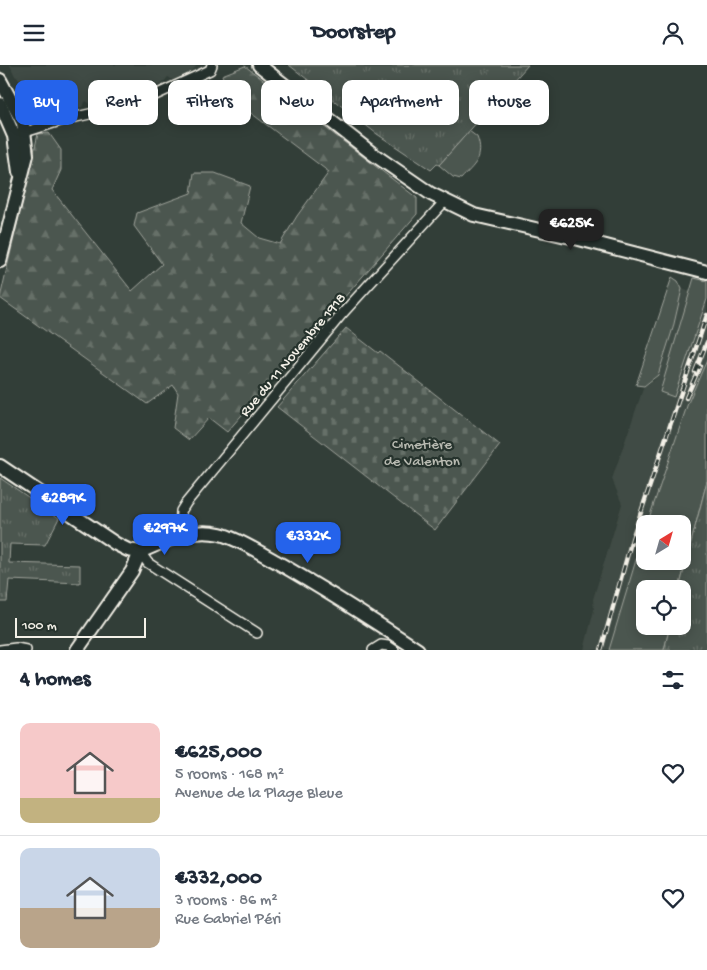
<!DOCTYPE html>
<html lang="en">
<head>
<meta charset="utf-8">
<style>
	body { margin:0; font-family:"Gochi Hand",sans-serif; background:#f6f6f7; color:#1f2937; height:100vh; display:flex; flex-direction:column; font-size:19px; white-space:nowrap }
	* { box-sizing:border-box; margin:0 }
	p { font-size:16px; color:#747a83 }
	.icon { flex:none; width:28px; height:28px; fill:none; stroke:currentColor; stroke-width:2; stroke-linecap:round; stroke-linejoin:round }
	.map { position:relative; height:585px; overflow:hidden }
	.side { display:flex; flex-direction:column; background:#fff; flex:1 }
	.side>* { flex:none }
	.top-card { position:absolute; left:15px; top:15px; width:678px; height:45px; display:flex; gap:10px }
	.needle { width:32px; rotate:37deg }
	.fabs { position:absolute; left:636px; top:450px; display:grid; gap:10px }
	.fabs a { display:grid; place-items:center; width:55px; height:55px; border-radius:10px; background:#fff; box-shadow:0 2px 12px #0003; font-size:25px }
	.scale { position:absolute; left:15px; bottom:12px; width:131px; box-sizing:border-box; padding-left:5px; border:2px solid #f4f1e8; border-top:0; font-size:14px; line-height:18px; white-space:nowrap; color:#f4f1e8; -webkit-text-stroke:4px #26332d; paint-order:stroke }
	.price { position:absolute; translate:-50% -42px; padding:0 11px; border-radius:10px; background:#2563eb; color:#fff; font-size:16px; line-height:32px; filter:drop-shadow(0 1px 2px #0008) }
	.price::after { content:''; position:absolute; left:50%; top:30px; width:15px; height:11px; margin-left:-8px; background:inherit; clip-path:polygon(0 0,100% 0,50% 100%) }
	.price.active { background:#222; color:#fff }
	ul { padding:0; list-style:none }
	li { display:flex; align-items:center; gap:15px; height:125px; padding:0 20px }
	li+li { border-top:1px solid #e0e1e3 }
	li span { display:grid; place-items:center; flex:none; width:140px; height:100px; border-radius:10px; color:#555 }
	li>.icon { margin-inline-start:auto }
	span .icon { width:60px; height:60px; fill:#fffc; stroke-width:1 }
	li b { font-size:21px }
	h2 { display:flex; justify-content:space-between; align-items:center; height:60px; padding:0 20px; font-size:21px }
	.pill { padding:0 18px; border-radius:10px; background:#fff; box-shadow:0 2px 12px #0003; font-size:18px; line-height:45px }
	.pill.active { background:#2563eb; color:#fff }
	header { display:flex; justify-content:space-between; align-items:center; height:65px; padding:0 20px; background:#fff; font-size:22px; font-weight:800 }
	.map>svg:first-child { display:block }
	.built { fill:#404b44; fill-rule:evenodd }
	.grass { fill:#4c564f; stroke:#a0a49c }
	.forest { fill:url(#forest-firs); stroke:#a0a49c }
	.cemetery { fill:url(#cemetery-stones); stroke:#a0a49c }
	.park { fill:url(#park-tufts); stroke:#a0a49c }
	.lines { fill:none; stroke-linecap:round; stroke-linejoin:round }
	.street-casing { stroke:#f4f1e8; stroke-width:12 }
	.secondary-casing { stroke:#f4f1e8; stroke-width:16 }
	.street { stroke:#26332d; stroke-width:9 }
	.secondary { stroke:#26332d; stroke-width:12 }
	.rail-casing { stroke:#f4f1e8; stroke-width:4.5 }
	.rail { stroke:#26332d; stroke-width:2.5; stroke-dasharray:8; stroke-linecap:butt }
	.labels { text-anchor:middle; stroke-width:4.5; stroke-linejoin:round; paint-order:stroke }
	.street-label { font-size:15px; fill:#f4f1e8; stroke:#26332d }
	.park-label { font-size:15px; fill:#b9bbb2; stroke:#26332d }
</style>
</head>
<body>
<header><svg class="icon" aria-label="menu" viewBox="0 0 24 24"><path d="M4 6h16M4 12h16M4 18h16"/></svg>Doorstep<svg class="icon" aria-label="person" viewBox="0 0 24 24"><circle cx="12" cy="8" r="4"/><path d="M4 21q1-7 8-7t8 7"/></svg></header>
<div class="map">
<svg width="707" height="585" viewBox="0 0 707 585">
	<defs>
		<pattern id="forest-firs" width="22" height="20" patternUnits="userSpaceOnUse" patternTransform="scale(1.25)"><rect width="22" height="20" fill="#4c564f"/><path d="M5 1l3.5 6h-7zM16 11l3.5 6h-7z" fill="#666f68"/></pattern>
		<pattern id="cemetery-stones" width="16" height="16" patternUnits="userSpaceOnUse" patternTransform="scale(1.25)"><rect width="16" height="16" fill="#4c564f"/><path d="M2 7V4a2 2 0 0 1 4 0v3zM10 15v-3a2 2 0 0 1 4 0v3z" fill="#666f68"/></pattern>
		<pattern id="park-tufts" width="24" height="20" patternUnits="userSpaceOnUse" patternTransform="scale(1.25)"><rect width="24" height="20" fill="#4c564f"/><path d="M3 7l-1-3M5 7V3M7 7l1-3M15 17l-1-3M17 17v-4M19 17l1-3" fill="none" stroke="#666f68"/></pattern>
	</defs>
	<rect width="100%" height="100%" fill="#323e38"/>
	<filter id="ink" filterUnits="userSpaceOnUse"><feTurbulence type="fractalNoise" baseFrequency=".02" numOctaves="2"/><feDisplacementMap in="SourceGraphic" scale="10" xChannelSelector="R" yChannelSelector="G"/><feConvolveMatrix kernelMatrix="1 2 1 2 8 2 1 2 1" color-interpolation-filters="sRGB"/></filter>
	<g filter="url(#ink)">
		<g class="built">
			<polygon points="10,0 197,0 192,6 186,9 173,15 168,12 162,19 129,33 92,40 86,36 82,42 77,43 74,40 71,44 69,44 51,30 46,36 43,35 34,46 25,23 26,19 15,11"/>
			<path d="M682,224L690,227L699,235L706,237L707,234V416L679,524H645V561H670L664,585H584L594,545L593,534L622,439L612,414L644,321L653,316L658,310L673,263ZM645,459H682V496H645Z"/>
		</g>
		<g class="grass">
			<path d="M469,66L477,72C485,93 474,100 461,114L453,112L439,100Z"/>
			<polygon points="672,212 678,216 682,224 673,263 658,310 644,321 636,320"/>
			<polygon points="694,213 707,216 707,234 674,332 660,327"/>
			<polygon points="707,295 707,416 679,524 645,524 645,561 670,561 664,585 609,585 645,465 645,496 682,496 682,459 647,459 688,338"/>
		</g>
		<polygon class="forest" points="245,1 417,133 417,149 227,367 209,353 189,375 173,363 178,328 173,320 147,339 0,233 38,69 49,68 61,85 61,105 52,125 132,226 162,199 134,161 137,148 191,128 194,108 215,108 250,121 241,158 259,173 280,179 297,151 329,107 231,33 222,10"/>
		<polygon class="cemetery" points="346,263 378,288 380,286 500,380 435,465 277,342"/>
		<g class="park">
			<polygon points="289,0 528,0 439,100 437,99 431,105 377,69"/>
			<polygon points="0,413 59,453 45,480 10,479 9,498 80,500 80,518 9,515 7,537 0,537"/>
			<polygon points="707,416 707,585 664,585 670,561 682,561 682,524 679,524"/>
		</g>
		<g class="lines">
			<g class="street-casing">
				<g id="street">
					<polyline points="19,69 63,55 138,38 210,5 212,0"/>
					<polyline points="180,469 181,446 186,438 342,249 445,136"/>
					<polyline points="140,487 148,498 257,568"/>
					<polyline points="0,585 16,583 26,585"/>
					<polyline points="373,585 381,580 388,581 394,585"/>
				</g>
			</g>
			<g class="secondary-casing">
				<g id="secondary">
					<polyline points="259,0 373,89 431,129 474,150 575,173 707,207"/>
					<polyline points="0,15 23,58 27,90 0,196"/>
					<polyline points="0,39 14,71 19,107"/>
					<polyline points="0,401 116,479 128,485 140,487"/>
					<path d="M140,487C165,476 191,462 220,469C239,474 258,487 275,496C324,524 371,554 418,585"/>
					<polyline points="77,585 132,506 140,487"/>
				</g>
			</g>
			<use href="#street" class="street"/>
			<use href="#secondary" class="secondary"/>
			<g class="rail-casing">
				<g id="rail">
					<polyline points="695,307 707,277"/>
					<polyline points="686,333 700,301"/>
					<polyline points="601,585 632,474 707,250"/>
				</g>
			</g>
			<use href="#rail" class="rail"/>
		</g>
	</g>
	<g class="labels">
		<g class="street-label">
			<text transform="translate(292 289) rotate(-50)" y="5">Rue du 11 Novembre 1918</text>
		</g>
		<g class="park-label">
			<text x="422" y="383">Cimetière<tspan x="422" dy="17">de Valenton</tspan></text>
		</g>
	</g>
</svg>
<div class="fabs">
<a><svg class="needle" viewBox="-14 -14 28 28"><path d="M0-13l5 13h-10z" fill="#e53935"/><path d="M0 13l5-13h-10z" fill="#747a83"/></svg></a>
<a><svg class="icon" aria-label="locate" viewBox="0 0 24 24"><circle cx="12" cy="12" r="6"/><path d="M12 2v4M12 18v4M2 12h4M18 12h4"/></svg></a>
</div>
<div class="scale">100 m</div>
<b class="price active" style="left:571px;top:186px">€625K</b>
<b class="price" style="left:63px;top:461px">€289K</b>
<b class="price" style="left:165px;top:491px">€297K</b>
<b class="price" style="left:308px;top:499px">€332K</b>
<div class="top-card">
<a class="pill active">Buy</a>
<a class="pill">Rent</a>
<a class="pill">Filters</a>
<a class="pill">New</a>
<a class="pill">Apartment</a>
<a class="pill">House</a>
</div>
</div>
<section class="side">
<h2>4 homes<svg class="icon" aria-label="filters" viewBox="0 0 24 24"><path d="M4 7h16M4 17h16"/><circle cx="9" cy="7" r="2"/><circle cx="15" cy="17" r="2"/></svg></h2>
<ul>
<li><span style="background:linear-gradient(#f6c9c9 75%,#c2b280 0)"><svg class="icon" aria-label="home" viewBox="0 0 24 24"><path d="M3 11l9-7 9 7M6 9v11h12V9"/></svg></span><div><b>€625,000</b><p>5 rooms · 168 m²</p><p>Avenue de la Plage Bleue</p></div><svg class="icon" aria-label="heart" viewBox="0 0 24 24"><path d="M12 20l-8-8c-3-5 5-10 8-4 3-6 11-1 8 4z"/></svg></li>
<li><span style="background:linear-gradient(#c9d6e8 60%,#b9a48a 0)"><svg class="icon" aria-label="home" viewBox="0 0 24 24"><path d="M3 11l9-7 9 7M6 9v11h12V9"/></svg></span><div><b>€332,000</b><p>3 rooms · 86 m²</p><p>Rue Gabriel Péri</p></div><svg class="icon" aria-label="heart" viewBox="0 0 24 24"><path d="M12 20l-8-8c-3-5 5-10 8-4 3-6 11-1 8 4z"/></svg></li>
</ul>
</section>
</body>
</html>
